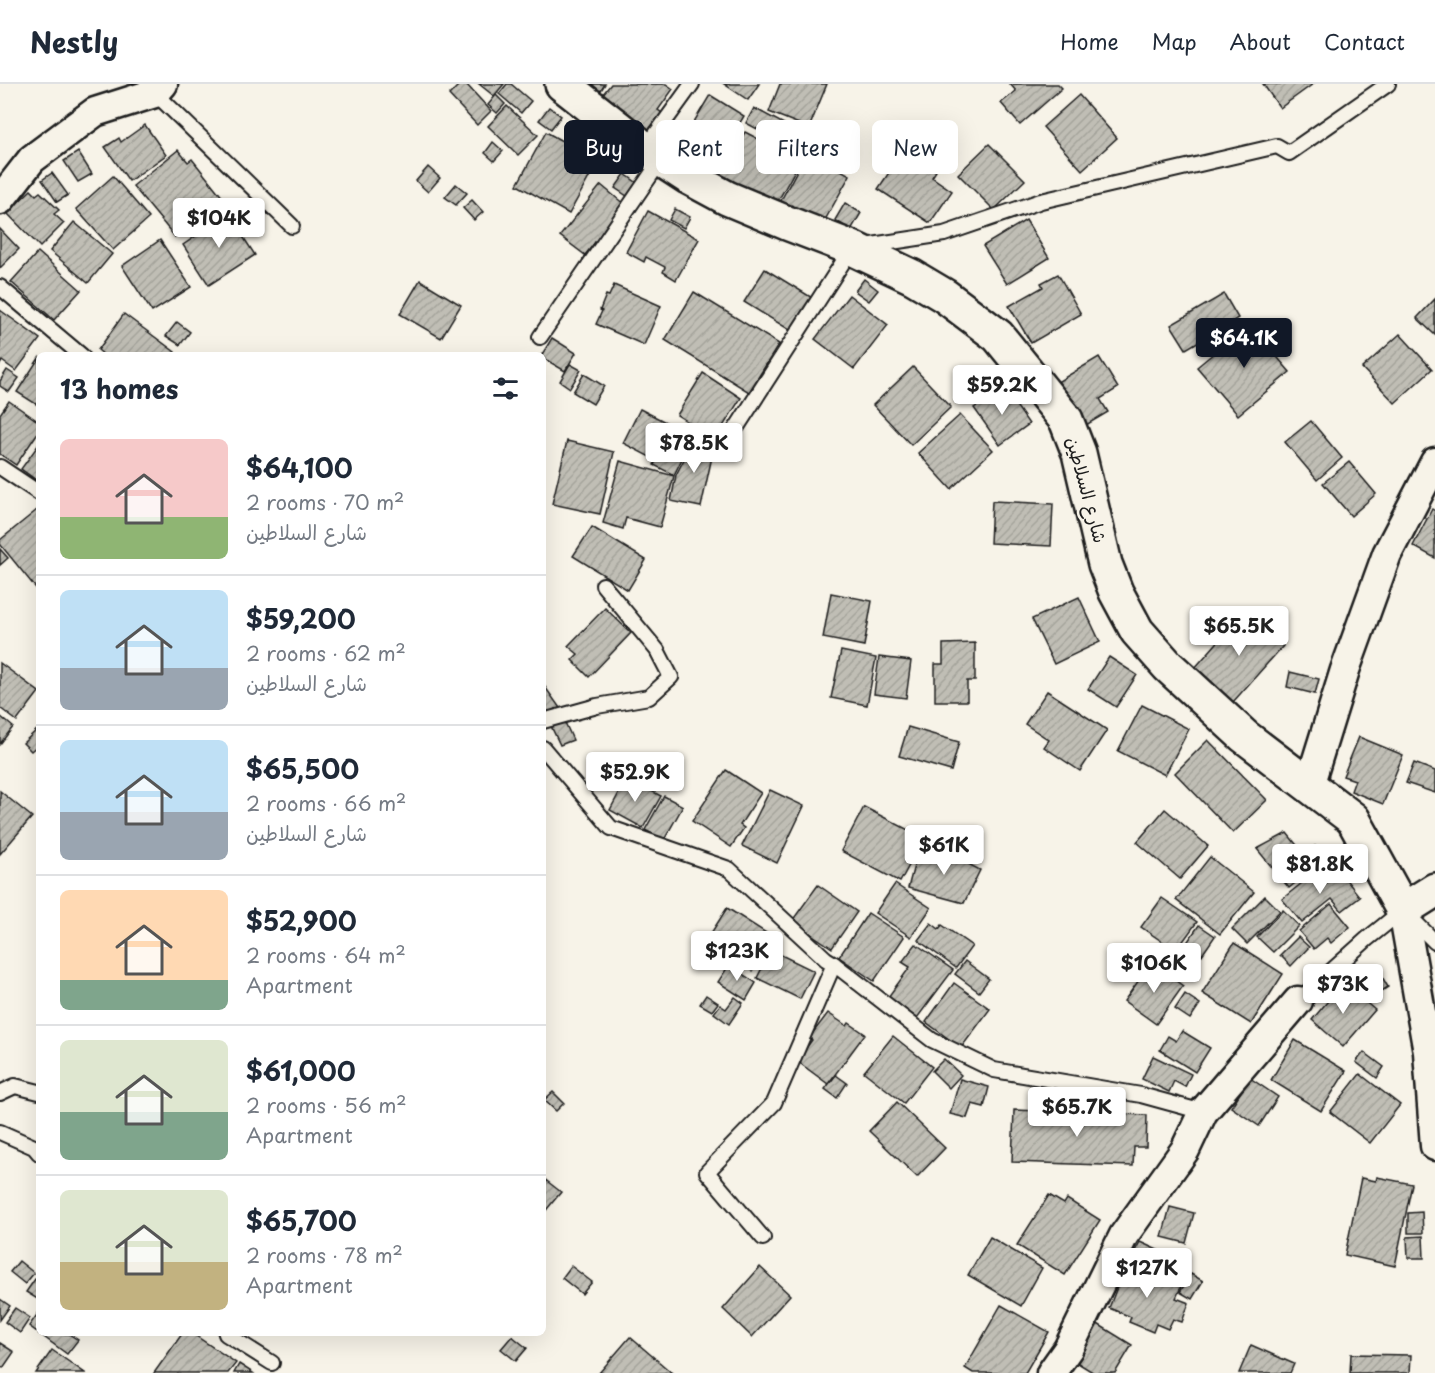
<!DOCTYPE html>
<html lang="en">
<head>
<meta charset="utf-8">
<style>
	body { margin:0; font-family:"Playpen Sans","Playpen Sans Arabic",sans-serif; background:#f2f2f3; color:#1f2937; height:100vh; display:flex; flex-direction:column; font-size:22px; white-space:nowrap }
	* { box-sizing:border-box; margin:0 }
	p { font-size:20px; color:#747a83 }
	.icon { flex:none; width:33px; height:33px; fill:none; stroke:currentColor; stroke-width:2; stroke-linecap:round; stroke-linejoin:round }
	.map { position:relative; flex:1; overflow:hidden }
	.drawer { position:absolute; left:36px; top:268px; width:510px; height:984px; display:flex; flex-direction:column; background:#fff; border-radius:9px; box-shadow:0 6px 24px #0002 }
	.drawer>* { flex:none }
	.hud { position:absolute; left:564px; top:36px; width:570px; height:54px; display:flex; gap:12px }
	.price { position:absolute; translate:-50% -51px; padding:0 14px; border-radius:6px; background:#fff; color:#222; font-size:20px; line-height:39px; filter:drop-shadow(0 2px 3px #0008) }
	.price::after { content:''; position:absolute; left:50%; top:36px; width:18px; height:14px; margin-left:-9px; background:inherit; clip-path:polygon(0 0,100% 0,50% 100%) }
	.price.selected { background:#111827; color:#fff }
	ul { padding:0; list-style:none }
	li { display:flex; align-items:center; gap:18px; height:150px; padding:0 24px }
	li+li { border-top:2px solid #e0e1e3 }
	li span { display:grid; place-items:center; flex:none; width:168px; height:120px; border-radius:9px; color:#555 }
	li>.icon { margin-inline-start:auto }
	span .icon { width:72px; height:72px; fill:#fffc; stroke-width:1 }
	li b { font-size:26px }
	h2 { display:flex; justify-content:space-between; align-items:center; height:72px; padding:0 24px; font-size:26px }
	.chip { padding:0 21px; border-radius:9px; background:#fff; box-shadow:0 6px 24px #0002; font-size:21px; line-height:54px }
	.chip.selected { background:#111827; color:#fff }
	header { display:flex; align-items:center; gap:36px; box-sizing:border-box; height:84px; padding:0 30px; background:#fff; border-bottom:2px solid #e0e1e3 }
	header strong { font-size:28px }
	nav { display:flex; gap:33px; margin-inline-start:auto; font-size:21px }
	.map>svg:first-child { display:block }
	.building { fill:url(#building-hatch); stroke:#1c1c1c; stroke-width:1.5 }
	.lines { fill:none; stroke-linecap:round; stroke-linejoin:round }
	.service-casing { stroke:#1c1c1c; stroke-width:18 }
	.minor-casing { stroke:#1c1c1c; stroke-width:33 }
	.secondary-casing { stroke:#1c1c1c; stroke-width:38 }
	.service { stroke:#f7f3e8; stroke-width:14 }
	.minor { stroke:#f7f3e8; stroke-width:28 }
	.secondary { stroke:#f7f3e8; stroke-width:33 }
	.labels { text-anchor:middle; stroke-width:5; stroke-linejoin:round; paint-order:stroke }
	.street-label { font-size:18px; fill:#1c1c1c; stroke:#f7f3e8 }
</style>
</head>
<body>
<header>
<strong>Nestly</strong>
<nav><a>Home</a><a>Map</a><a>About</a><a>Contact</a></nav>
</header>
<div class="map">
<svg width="1435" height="1289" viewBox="0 0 1435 1289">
	<defs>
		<pattern id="building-hatch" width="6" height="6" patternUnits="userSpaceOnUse" patternTransform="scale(1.5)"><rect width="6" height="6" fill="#c0beb5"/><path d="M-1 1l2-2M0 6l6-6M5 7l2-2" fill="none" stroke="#a4a39b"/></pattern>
	</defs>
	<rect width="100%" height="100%" fill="#f7f3e8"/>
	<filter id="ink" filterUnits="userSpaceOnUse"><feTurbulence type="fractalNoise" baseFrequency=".0167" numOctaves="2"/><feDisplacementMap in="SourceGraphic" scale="12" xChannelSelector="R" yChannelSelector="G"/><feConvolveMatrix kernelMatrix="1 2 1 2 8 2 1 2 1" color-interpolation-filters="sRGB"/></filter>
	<g filter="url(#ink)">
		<g class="building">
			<polygon points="460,0 466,0 491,27 477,41 449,11"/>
			<polygon points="479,0 504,0 494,12"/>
			<polygon points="507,0 511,0 531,17 521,29 499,10"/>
			<polygon points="589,0 605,0 600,8"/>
			<polygon points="611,0 666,0 673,5 658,26 662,29 645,51 598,16"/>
			<polygon points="724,0 759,0 748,16"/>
			<polygon points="780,0 827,0 809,44 769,28"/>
			<polygon points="1010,0 1058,0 1062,4 1020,41 1001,19 1016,7"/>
			<polygon points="1263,0 1313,0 1280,24"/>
			<polygon points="496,11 505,20 497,29 488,21"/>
			<polygon points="710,11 744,32 708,92 661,65 676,40 688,48"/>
			<polygon points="1079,11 1117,54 1082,86 1043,43"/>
			<polygon points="507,22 538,51 518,71 488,42"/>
			<polygon points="549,23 561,32 551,45 539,36"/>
			<polygon points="754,24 784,40 776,55 746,39"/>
			<polygon points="826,39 839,47 834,55 841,58 834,72 809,58 816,45 821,48"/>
			<polygon points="145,41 166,71 129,97 105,63 119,54 121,58"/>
			<polygon points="546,48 598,77 569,130 517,101"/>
			<polygon points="745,48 800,77 773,126 712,94 722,76 728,79"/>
			<polygon points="493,58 503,67 494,77 485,69"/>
			<polygon points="989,60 1025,96 994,126 958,90"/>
			<polygon points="178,66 188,78 192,75 223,114 175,153 133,102"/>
			<polygon points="904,66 936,87 932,93 952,107 930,139 878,105"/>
			<polygon points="78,68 92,90 78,98 64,77"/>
			<polygon points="807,68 850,91 820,145 778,122"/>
			<polygon points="428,83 440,94 428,108 416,97"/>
			<polygon points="52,89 68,111 57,118 42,96"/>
			<polygon points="625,90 640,101 630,114 615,104"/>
			<polygon points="113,92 149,134 113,166 76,125"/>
			<polygon points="456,100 467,109 456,121 445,113"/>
			<polygon points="601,101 625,121 585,171 560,152"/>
			<polygon points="31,106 36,111 40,108 59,126 54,130 64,139 40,163 7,129"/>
			<polygon points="472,116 483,128 474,136 463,124"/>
			<polygon points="845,119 861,129 851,146 835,136"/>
			<polygon points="675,125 690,133 684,144 669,136"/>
			<polygon points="648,127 699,155 676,196 663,188 665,183 646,173 644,178 626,168"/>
			<polygon points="229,131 255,171 209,201 183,161 196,152 194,149 210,139 212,142"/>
			<polygon points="1026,136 1049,174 1007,200 983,162"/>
			<polygon points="74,138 112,170 88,199 50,167"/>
			<polygon points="0,145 19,165 0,184"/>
			<polygon points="160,156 191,203 152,228 122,182"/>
			<polygon points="38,168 81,206 54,236 11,198"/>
			<polygon points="765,185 814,215 793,248 744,218"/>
			<polygon points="1058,190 1081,230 1031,259 1009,222 1043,203 1041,199"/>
			<polygon points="864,195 878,206 869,217 855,207"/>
			<polygon points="420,196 461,221 441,254 400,230"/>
			<polygon points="614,201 661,222 644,261 596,240 602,227 600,226 606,211 609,212"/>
			<polygon points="694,208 779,260 749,308 665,256"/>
			<polygon points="1224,210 1238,234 1186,265 1171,241"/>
			<polygon points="849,211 888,241 854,285 815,255"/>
			<polygon points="1435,215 1435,251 1417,234"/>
			<polygon points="0,226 40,255 16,287 2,277 0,281"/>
			<polygon points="124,230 175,268 173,272 105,272 98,266"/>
			<polygon points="177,238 190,248 180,261 166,252"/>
			<polygon points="1249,240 1290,288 1238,331 1197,283"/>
			<polygon points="1400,250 1432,285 1395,319 1362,284"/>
			<polygon points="552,254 576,269 565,287 543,274 543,272 541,272"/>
			<polygon points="1099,273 1118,304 1100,315 1108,328 1081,344 1054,300"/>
			<polygon points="39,274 39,322 17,308"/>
			<polygon points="570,280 581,286 570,304 560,297"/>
			<polygon points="913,283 951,323 911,361 873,321"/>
			<polygon points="7,286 19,294 9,308 0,302 0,297"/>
			<polygon points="703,289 741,314 715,355 677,331"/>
			<polygon points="584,290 604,302 593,320 573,308"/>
			<polygon points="1004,304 1029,340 1000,361 974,324"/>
			<polygon points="9,317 39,338 39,347 16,381 0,370 0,330"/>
			<polygon points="640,325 693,352 674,391 654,381 656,376 623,359"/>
			<polygon points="960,331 993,366 951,405 918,369"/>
			<polygon points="1311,337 1342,374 1317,396 1285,358"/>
			<polygon points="695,354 715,359 701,423 671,417 676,391"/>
			<polygon points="567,357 614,368 600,430 552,420"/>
			<polygon points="39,360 39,398 21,385"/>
			<polygon points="620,377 674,392 660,443 626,434 623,445 603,439"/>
			<polygon points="1349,378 1376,410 1351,432 1323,399"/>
			<polygon points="992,417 1053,420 1051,462 990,459"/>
			<polygon points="1432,425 1435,427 1435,474 1413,462"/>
			<polygon points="37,426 39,429 39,508 0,460 0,456"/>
			<polygon points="592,443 646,476 628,506 573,472"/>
			<polygon points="0,465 8,474 0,481"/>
			<polygon points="831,509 872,517 864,562 823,554"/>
			<polygon points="1079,513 1100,558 1054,580 1032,535"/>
			<polygon points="605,524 631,549 589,593 572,576 578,570 568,562"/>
			<polygon points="1245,527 1283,562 1233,618 1194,585"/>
			<polygon points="975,559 975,597 967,597 967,617 935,617 935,580 943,580 943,560"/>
			<polygon points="841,567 876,574 867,621 831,614"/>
			<polygon points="879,573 911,577 906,614 874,610"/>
			<polygon points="1109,573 1137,591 1116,623 1088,605"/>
			<polygon points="0,579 39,608 17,637 0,624"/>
			<polygon points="1290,588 1319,595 1315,610 1287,603"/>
			<polygon points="543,600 560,624 543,630"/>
			<polygon points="1047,607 1107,646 1080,687 1044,663 1049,656 1025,640"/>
			<polygon points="1142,621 1189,645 1165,691 1118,667"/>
			<polygon points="0,632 13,643 0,660"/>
			<polygon points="563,634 573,656 560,661 550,640"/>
			<polygon points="908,643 959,658 951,687 899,672"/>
			<polygon points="39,644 39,660 31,667 23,659"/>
			<polygon points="1359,653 1403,671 1383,720 1351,707 1355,696 1343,692"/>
			<polygon points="1208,656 1267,716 1233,749 1175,689"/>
			<polygon points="1414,679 1435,687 1435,709 1406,699"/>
			<polygon points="726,686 761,709 740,741 744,744 731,763 692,737"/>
			<polygon points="627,694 661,712 643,744 610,726"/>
			<polygon points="770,706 804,722 777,779 742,762"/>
			<polygon points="0,707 32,733 0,770"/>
			<polygon points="664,712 683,722 664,756 645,746"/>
			<polygon points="864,723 924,754 900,798 841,767"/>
			<polygon points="1165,725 1208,762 1180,795 1137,758"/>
			<polygon points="1287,749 1304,770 1315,762 1325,775 1289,804 1257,765"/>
			<polygon points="936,763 980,786 964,819 908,804 916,774 929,777"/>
			<polygon points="1210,773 1254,808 1220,850 1176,816"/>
			<polygon points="1317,787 1326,799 1340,788 1360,813 1342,827 1332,815 1302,839 1282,815"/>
			<polygon points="895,800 931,824 911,853 875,829"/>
			<polygon points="818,801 857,828 832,864 792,837"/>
			<polygon points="1265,812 1280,827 1247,860 1232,845"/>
			<polygon points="1162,814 1197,838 1176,867 1141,843"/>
			<polygon points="1331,820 1350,843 1331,859 1327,854 1314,865 1299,847"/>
			<polygon points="727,824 774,854 752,887 706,857"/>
			<polygon points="1283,826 1299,842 1273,868 1257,853"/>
			<polygon points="868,829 904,853 874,897 839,873"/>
			<polygon points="931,839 939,845 942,841 972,862 956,884 918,856"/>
			<polygon points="1199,841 1215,852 1202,871 1186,860"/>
			<polygon points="1298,853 1309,863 1291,882 1280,871"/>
			<polygon points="1234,859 1283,890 1251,940 1202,909"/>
			<polygon points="916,860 953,886 917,934 888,913 910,883 902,878"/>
			<polygon points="771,866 814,887 800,915 757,894"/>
			<polygon points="965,877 989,895 979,908 955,890"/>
			<polygon points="1151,879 1183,902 1156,940 1124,917"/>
			<polygon points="729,881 756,899 746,916 718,898"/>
			<polygon points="1375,881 1388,903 1374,912 1360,890"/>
			<polygon points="954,899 990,925 961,964 926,938"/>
			<polygon points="1343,899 1375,926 1343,963 1312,936"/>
			<polygon points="1185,910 1200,920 1190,935 1175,925"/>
			<polygon points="706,911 718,919 712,927 700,920"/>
			<polygon points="735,913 743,919 729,940 714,929 720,921 726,925"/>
			<polygon points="828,929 847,942 849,939 865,950 828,1000 797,977 812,956 809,954"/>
			<polygon points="1182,947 1210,964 1195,988 1160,966 1168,952 1176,957"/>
			<polygon points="893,952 932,983 904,1019 864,988"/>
			<polygon points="1295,956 1346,987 1321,1027 1271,996"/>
			<polygon points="1364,968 1384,983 1377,994 1356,978"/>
			<polygon points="1153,972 1191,990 1185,1003 1174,997 1169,1008 1142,995"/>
			<polygon points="944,975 961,991 949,1004 932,987"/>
			<polygon points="1360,990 1400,1021 1370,1059 1330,1028"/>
			<polygon points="836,991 847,999 837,1014 825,1005"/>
			<polygon points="1250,994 1278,1013 1259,1042 1231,1023"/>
			<polygon points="960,995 989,1003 984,1023 972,1020 967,1034 950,1030"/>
			<polygon points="553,1008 564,1019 556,1027 544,1016"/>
			<polygon points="897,1018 945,1064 917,1093 869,1047"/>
			<polygon points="1014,1026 1147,1031 1146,1063 1134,1063 1133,1082 1012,1078"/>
			<polygon points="1377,1093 1412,1100 1395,1182 1345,1171 1361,1094 1376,1097"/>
			<polygon points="543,1094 561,1108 543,1130"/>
			<polygon points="1049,1111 1064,1120 1067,1115 1100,1136 1065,1191 1017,1161"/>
			<polygon points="1170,1123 1194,1129 1186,1159 1162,1153"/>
			<polygon points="1422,1128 1423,1149 1408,1149 1408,1129"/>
			<polygon points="1423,1152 1424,1174 1408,1174 1407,1153"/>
			<polygon points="990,1153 1042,1184 1021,1222 968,1191"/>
			<polygon points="1140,1158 1166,1170 1161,1182 1134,1169"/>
			<polygon points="1128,1175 1147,1182 1144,1188 1181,1203 1176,1214 1189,1219 1182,1238 1173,1235 1168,1245 1156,1240 1153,1248 1129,1238 1131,1233 1109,1224"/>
			<polygon points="19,1177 34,1189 25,1200 10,1188"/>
			<polygon points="571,1182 592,1198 582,1210 562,1194"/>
			<polygon points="760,1183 790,1211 752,1253 723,1225"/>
			<polygon points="1191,1190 1203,1197 1192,1215 1180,1208"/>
			<polygon points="35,1195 39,1198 39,1216 26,1208"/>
			<polygon points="0,1215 10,1222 0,1236"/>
			<polygon points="1001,1221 1049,1248 1025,1289 973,1289 965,1284"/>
			<polygon points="15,1224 30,1234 20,1249 5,1238"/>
			<polygon points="39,1228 39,1250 69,1250 78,1256 67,1270 29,1242"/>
			<polygon points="1096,1239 1132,1261 1115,1289 1094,1289 1073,1276"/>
			<polygon points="182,1250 193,1250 236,1279 228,1289 154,1289"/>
			<polygon points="512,1252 527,1264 516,1277 501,1265"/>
			<polygon points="630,1253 672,1289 599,1289"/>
			<polygon points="0,1259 14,1268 3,1284 0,1282"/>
			<polygon points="1251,1261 1294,1280 1290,1289 1239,1289"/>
			<polygon points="52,1266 85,1289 36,1289"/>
			<polygon points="1351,1270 1411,1271 1410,1289 1350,1289"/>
			<polygon points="239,1280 253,1289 234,1289"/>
		</g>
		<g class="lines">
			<g class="service-casing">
				<g id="service">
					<polyline points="155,9 292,142"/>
					<polyline points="645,65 692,0"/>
					<polyline points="0,203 82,272"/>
					<polyline points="540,253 661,76"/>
					<polyline points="726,360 852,164 944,150 1041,117 1277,62 1289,69 1388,0"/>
					<polyline points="0,383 39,409"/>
					<polyline points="543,637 597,622 649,613 671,593 657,566 603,501"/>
					<polyline points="543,664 611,744 729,785 826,875 834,880 932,956 994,986 1141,1011 1203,1028"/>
					<polyline points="1298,917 1367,855 1403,826 1435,858"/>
					<polyline points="0,1009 15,1002 39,1008"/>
					<polyline points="0,1048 34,1063 39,1069"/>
					<polyline points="763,1154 707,1088 774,1019 834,880"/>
					<polyline points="226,1250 272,1279"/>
				</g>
			</g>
			<g class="minor-casing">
				<g id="minor">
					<polyline points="0,116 32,75 95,28 155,9 163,0"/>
					<polyline points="1309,702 1345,586 1387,470 1435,378"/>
					<polyline points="1403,826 1428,968 1435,1062"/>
					<polyline points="1051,1289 1068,1265 1124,1151 1185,1066 1203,1028 1298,917"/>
				</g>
			</g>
			<g class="secondary-casing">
				<polyline id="secondary" points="562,0 645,65 688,93 727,114 787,139 852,164 913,193 945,212 998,252 1066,336 1079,369 1105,480 1116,508 1137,547 1168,582 1244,652 1353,735 1403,826 1435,806"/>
			</g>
			<use href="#service" class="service"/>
			<use href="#minor" class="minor"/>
			<use href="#secondary" class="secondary"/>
		</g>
	</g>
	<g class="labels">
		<g class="street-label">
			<text transform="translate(1086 406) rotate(75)" y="6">شارع السلاطين</text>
		</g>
	</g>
</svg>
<b class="price" style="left:219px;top:165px">$104K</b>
<b class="price selected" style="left:1244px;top:285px">$64.1K</b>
<b class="price" style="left:1002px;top:332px">$59.2K</b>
<b class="price" style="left:694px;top:390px">$78.5K</b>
<b class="price" style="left:1239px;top:573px">$65.5K</b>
<b class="price" style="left:635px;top:719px">$52.9K</b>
<b class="price" style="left:944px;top:792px">$61K</b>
<b class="price" style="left:1320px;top:811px">$81.8K</b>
<b class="price" style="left:737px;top:898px">$123K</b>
<b class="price" style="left:1154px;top:910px">$106K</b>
<b class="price" style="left:1343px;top:931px">$73K</b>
<b class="price" style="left:1077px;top:1054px">$65.7K</b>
<b class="price" style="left:1147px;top:1215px">$127K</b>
<div class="hud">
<a class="chip selected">Buy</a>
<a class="chip">Rent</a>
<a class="chip">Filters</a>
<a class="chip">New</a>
</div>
<section class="drawer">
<h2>13 homes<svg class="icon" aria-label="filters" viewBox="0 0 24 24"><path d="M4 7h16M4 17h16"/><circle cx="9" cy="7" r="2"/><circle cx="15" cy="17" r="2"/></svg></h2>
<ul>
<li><span style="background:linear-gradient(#f6c9c9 65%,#8fb573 0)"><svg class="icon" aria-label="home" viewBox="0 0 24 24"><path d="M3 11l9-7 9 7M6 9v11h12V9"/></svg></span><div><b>$64,100</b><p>2 rooms · 70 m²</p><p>شارع السلاطين</p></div></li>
<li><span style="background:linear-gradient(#bfe0f5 65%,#9aa5b1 0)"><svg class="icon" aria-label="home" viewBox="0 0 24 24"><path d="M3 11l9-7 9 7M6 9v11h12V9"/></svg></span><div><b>$59,200</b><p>2 rooms · 62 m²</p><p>شارع السلاطين</p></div></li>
<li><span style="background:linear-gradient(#bfe0f5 60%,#9aa5b1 0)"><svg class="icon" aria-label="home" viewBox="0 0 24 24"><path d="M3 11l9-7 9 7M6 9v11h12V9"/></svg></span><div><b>$65,500</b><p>2 rooms · 66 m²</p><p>شارع السلاطين</p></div></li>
<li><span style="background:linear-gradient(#ffd9b3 75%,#7fa58c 0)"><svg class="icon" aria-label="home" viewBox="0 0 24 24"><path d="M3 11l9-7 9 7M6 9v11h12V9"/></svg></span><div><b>$52,900</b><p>2 rooms · 64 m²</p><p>Apartment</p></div></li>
<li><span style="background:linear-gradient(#dfe7d0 60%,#7fa58c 0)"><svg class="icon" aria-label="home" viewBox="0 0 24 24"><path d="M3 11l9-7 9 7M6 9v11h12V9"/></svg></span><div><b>$61,000</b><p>2 rooms · 56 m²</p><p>Apartment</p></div></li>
<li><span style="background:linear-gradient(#dfe7d0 60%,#c2b280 0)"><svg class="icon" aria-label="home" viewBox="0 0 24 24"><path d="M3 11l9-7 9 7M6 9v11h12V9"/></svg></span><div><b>$65,700</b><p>2 rooms · 78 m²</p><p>Apartment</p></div></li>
</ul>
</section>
</div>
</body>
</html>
